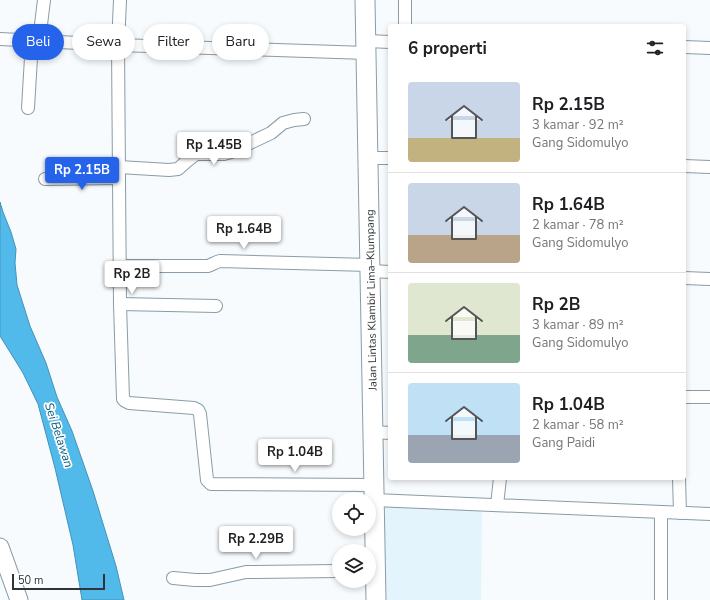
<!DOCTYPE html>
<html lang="id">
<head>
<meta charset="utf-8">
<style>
	body { margin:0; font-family:"Nunito Sans",sans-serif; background:#f6f6f6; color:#202124; height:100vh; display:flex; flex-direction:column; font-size:15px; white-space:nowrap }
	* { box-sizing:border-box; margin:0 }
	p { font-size:13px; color:#757577 }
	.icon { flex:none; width:22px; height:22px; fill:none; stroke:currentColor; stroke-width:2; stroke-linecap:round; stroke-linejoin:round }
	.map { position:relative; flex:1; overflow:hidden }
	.sheet { position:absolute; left:388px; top:24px; width:298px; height:456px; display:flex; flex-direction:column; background:#fff; border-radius:4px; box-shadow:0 2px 6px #0003 }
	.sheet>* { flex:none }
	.top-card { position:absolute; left:12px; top:24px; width:316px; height:36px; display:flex; gap:8px }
	.controls { position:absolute; left:332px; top:492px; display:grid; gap:8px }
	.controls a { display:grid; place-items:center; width:44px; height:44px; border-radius:50%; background:#fff; box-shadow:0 2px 6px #0003; font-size:20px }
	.scale { position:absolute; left:12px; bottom:10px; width:93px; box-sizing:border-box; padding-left:4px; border:2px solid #2d3539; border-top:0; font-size:11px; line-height:14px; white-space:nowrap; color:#2d3539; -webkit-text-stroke:3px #fff; paint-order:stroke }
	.price { position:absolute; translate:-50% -34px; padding:0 9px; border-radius:4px; background:#fff; color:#222; font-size:13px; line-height:26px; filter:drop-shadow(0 1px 2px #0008) }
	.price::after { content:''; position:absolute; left:50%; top:24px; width:12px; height:9px; margin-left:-6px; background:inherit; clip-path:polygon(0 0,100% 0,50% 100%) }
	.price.selected { background:#2563eb; color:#fff }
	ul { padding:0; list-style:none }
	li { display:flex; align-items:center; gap:12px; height:100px; padding:0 20px }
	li+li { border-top:1px solid #e0e0e0 }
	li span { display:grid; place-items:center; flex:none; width:112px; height:80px; border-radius:4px; color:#555 }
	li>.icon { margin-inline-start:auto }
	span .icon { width:48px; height:48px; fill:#fffc; stroke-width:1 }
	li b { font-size:17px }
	h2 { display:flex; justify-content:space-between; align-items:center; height:48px; padding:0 20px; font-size:17px }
	.chip { padding:0 14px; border-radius:18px; background:#fff; box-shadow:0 2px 6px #0003; font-size:14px; line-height:36px }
	.chip.selected { background:#2563eb; color:#fff }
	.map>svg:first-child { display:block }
	.built { fill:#e3f4fd }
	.water { fill:#51baeb; stroke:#4692b6 }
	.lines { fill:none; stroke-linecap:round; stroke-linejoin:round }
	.street-casing { stroke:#899ca7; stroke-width:14 }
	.secondary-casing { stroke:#899ca7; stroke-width:19 }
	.primary-casing { stroke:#899ca7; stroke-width:21 }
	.street { stroke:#fff; stroke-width:12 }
	.secondary { stroke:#fff; stroke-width:17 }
	.primary { stroke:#fff; stroke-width:19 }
	.labels { text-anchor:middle; stroke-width:3.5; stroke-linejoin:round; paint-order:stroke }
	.street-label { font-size:11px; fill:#2d3539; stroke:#fff }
	.water-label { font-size:12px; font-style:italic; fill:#005979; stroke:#fff }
</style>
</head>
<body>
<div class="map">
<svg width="710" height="600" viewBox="0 0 710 600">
	<rect width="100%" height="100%" fill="#f7fbfd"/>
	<polygon class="built" points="377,504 482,507 481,600 378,600"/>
	<polygon class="water" points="0,202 3,212 11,232 16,249 15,263 17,285 30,326 46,363 57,397 72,431 93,491 116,566 124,600 82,600 73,545 55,468 38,404 23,373 0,336"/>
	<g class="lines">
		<g class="street-casing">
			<g id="street">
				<polyline points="120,0 118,45 119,178 120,304 123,399 125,401 129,403 194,408 198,410 200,414 207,480 211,484 374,485"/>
				<polyline points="405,26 405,0"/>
				<polyline points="0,39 118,45 367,53"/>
				<polyline points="39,41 44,0"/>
				<polyline points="367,41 390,42"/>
				<polyline points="684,47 710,48"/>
				<polyline points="28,108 32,41"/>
				<polyline points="369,158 390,158"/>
				<polyline points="684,166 710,167"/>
				<polyline points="119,167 169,170 178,169 187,161 196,154 224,154 231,152 271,133 283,123 294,120 304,119"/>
				<polyline points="45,179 119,178"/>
				<path d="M120,266H208C212,265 215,262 220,261L370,265"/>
				<polyline points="371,271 390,272"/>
				<polyline points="684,278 710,279"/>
				<polyline points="120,304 216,306"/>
				<polyline points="684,397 710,397"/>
				<polyline points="373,432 390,433"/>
				<polyline points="679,478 680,513"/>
				<polyline points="374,500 710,514"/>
				<polyline points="497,505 500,478"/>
				<polyline points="661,512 661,600"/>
				<polyline points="173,578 195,580 210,580 246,572 339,571"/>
			</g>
		</g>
		<g class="secondary-casing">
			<polyline id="secondary" points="0,547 19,600"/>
		</g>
		<g class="primary-casing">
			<polyline id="primary" points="365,0 376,600"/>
		</g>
		<use href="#street" class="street"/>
		<use href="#secondary" class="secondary"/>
		<use href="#primary" class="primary"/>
	</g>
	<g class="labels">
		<g class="street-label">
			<text transform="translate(371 300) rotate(-91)" y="4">Jalan Lintas Klambir Lima–Klumpang</text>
		</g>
		<g class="water-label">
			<text transform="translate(59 435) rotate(72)" y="4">Sei Belawan</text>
		</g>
	</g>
</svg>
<div class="controls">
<a><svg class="icon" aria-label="locate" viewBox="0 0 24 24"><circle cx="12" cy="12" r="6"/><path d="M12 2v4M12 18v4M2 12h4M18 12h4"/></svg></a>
<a><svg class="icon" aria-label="layers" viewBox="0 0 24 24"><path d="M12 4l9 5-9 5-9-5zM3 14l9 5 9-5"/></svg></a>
</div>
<div class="scale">50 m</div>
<b class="price" style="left:214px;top:166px">Rp 1.45B</b>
<b class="price selected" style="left:82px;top:191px">Rp 2.15B</b>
<b class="price" style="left:244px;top:250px">Rp 1.64B</b>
<b class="price" style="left:132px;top:295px">Rp 2B</b>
<b class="price" style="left:295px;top:473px">Rp 1.04B</b>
<b class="price" style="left:256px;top:560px">Rp 2.29B</b>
<div class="top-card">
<a class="chip selected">Beli</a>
<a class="chip">Sewa</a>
<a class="chip">Filter</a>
<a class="chip">Baru</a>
</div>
<section class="sheet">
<h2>6 properti<svg class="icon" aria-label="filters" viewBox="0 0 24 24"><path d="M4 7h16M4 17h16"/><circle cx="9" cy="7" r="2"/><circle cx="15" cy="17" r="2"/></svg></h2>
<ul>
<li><span style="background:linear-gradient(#c9d6e8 70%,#c2b280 0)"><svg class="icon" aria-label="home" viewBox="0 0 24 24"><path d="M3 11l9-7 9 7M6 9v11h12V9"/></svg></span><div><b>Rp 2.15B</b><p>3 kamar · 92 m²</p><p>Gang Sidomulyo</p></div></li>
<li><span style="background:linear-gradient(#c9d6e8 65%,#b9a48a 0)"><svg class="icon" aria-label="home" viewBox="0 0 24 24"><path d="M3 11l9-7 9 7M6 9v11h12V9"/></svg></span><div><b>Rp 1.64B</b><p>2 kamar · 78 m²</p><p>Gang Sidomulyo</p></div></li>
<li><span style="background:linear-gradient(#dfe7d0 65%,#7fa58c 0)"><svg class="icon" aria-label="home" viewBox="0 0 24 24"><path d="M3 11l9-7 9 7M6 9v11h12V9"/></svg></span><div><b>Rp 2B</b><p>3 kamar · 89 m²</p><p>Gang Sidomulyo</p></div></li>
<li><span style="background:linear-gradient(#bfe0f5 65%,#9aa5b1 0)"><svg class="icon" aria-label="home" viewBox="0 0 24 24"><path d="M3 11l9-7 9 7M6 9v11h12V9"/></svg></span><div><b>Rp 1.04B</b><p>2 kamar · 58 m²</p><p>Gang Paidi</p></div></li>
</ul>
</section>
</div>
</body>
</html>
